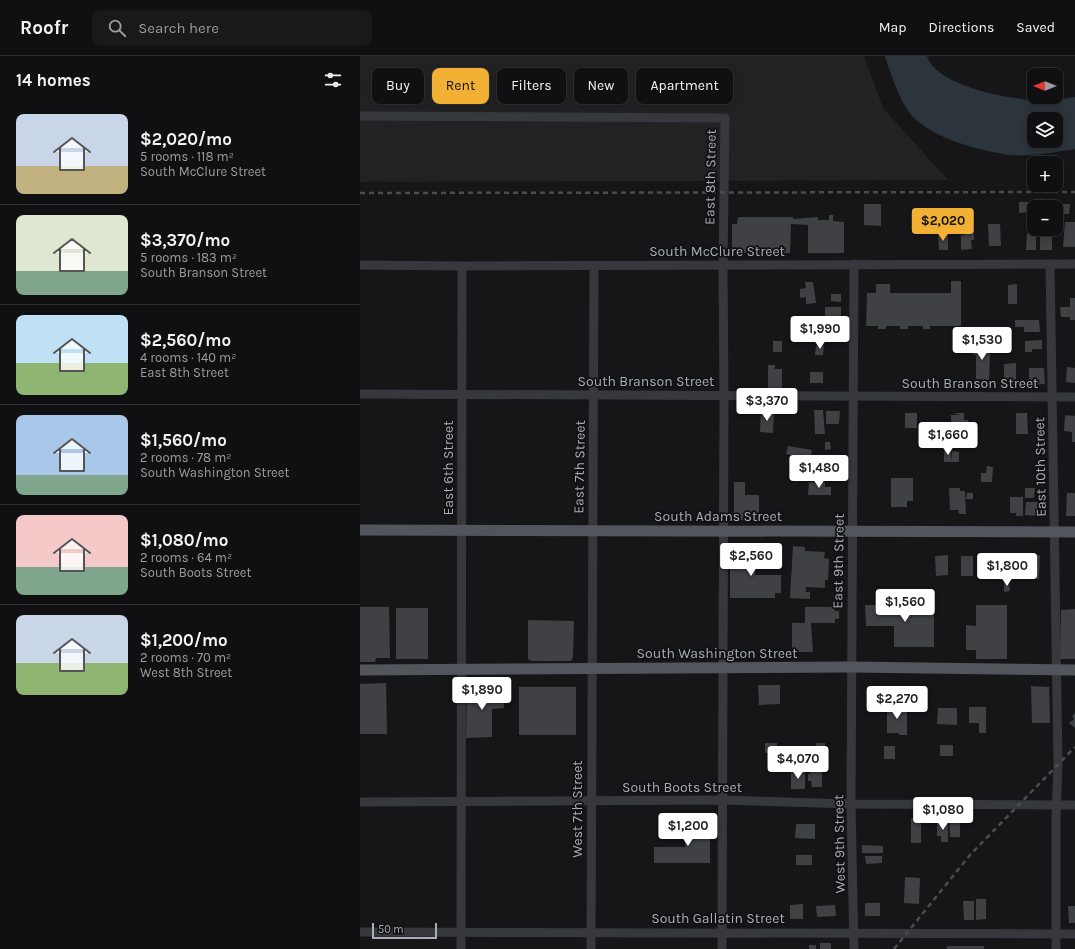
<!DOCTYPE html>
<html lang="en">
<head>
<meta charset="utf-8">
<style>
	body { margin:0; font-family:Karla,sans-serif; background:#19191b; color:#f1f3f6; height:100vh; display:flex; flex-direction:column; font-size:15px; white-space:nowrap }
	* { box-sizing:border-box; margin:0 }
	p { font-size:13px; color:#9c9d9f }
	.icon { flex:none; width:22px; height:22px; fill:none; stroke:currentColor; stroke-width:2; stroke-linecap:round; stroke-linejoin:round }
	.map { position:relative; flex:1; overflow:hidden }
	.side { display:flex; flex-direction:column; background:#101012; width:360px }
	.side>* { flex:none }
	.banner { position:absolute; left:12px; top:12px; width:380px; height:36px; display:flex; gap:8px }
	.needle { width:26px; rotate:270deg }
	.controls { position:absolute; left:667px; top:12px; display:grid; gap:8px }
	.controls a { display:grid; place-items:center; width:36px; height:36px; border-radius:8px; background:#101012; box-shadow:0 2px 10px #0003,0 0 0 1px #303032; font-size:20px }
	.scale { position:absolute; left:12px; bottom:10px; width:65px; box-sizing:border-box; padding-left:4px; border:2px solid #a8adb8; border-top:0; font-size:11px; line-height:14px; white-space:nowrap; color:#a8adb8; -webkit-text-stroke:3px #111113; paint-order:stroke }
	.price { position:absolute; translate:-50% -34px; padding:0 9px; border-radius:4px; background:#fff; color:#222; font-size:13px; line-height:26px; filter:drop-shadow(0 1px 2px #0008) }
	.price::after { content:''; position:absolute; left:50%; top:24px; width:12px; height:9px; margin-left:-6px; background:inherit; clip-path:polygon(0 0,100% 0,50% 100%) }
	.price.selected { background:#f2b134; color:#111 }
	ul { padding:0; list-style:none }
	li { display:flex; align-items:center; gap:12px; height:100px; padding:0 16px }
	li+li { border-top:1px solid #303032 }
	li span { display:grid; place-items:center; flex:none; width:112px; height:80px; border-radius:8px; color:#555 }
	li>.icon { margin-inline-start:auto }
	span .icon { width:48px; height:48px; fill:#fffc; stroke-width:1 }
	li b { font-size:17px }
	h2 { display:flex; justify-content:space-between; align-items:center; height:48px; padding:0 16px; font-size:17px }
	.pill { padding:0 14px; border-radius:8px; background:#101012; box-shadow:0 2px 10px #0003,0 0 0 1px #303032; font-size:14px; line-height:36px }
	.pill.selected { background:#f2b134; color:#111 }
	header { display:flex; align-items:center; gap:24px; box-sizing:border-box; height:56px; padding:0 20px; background:#101012; border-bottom:1px solid #303032 }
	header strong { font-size:19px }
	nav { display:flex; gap:22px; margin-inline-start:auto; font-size:14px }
	.search { width:280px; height:36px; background:#19191b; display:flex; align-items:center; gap:10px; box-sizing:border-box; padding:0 14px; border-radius:8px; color:#9c9d9f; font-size:15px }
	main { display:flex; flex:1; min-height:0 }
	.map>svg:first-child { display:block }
	.built { fill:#222225 }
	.water { fill:#2c353c; fill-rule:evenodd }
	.building { fill:#404145 }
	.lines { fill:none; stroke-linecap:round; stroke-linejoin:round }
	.minor { stroke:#37383d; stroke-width:9 }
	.major { stroke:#53555c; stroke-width:11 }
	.rail { stroke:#4a4c52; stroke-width:2.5; stroke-dasharray:5 4; stroke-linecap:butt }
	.labels { text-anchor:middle; stroke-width:3.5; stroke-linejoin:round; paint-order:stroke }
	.street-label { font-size:14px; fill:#a8adb8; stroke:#111113 }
</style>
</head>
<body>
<header>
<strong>Roofr</strong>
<div class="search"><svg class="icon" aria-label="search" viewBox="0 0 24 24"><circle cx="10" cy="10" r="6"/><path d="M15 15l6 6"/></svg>Search here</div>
<nav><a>Map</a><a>Directions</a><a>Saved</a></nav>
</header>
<main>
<section class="side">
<h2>14 homes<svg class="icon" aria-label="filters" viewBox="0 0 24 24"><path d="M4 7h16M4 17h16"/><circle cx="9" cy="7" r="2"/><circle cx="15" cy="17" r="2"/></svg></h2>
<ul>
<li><span style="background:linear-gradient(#c9d6e8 65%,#c2b280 0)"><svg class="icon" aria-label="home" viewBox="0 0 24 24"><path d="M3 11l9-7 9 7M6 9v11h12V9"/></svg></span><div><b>$2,020/mo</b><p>5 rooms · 118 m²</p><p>South McClure Street</p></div></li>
<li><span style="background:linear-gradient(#dfe7d0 70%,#7fa58c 0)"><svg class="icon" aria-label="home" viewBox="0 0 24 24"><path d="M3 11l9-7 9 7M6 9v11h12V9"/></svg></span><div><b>$3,370/mo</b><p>5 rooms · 183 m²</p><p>South Branson Street</p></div></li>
<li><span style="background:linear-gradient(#bfe0f5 60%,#8fb573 0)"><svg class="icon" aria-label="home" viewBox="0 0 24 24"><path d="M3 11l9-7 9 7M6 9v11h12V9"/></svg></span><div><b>$2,560/mo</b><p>4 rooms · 140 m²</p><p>East 8th Street</p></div></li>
<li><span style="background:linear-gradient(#a9c7e8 75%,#7fa58c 0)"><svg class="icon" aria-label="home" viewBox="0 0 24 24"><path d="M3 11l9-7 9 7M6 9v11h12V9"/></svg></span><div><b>$1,560/mo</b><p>2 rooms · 78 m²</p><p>South Washington Street</p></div></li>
<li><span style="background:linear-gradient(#f6c9c9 65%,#7fa58c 0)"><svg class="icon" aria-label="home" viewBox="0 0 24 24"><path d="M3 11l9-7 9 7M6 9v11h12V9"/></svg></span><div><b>$1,080/mo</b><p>2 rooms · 64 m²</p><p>South Boots Street</p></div></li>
<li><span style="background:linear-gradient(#c9d6e8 60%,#8fb573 0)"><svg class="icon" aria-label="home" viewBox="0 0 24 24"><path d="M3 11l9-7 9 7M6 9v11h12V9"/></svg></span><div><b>$1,200/mo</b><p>2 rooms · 70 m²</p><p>West 8th Street</p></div></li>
</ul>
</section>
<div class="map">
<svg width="715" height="893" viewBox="0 0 715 893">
	<rect width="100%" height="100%" fill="#161618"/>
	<polygon class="built" points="0,0 504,0 523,52 588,124 0,126"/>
	<path class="water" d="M525,0H567C577,32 655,44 685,45C695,45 705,42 715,41V93C695,96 672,101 651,99C620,95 575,83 553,61C542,51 529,14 525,0ZM674,63H696V85H674Z"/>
	<g class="building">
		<polygon points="659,146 670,146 670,156 659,157"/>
		<polygon points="504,148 521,148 521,170 504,169"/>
		<rect x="680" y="148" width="15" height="3"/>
		<polygon points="699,148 710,148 709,158 699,158"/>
		<polygon points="469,159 473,159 473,165 484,166 484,197 448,197 448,169 431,168 430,197 372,197 372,168 377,168 378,161 433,161 433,163 458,161 458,164 469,164"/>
		<polygon points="705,166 715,166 715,191 703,191"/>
		<polygon points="628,168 640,168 641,190 629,190"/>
		<polygon points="692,173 692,194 680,194 680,174"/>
		<polygon points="604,174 614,174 614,184 611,184 612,193 601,194 601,179 605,179"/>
		<polygon points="667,177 676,177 676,194 666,194"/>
		<polygon points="578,178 588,178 588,194 579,194"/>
		<polygon points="591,225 601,225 601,270 570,270 570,273 563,273 563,270 548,270 548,273 540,273 540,270 526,270 526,273 518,273 518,270 506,270 507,237 516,237 516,228 530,228 530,237 591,237"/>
		<polygon points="445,226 453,226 456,247 446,248 446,241 440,242 440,233 446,232"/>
		<polygon points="657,228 657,248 648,248 648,229"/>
		<polygon points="471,238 481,238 481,246 471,245"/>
		<polygon points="710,242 715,242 715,264 710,264 710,261 701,261 700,251 710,251"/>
		<rect x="465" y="251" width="16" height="13"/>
		<polygon points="445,264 446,275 435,275 435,265"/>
		<polygon points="655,264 679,264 680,276 664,276 664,271 655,271"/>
		<polygon points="682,284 682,293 672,293 672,296 665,296 665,285"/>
		<rect x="413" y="285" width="9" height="11"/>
		<rect x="595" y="285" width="16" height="12"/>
		<polygon points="613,286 624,286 624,296 630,297 629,324 616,323 616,299 613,299"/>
		<polygon points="456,290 464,290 463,299 455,299"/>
		<polygon points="656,307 656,330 644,330 644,308"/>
		<polygon points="408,309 415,309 415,313 422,313 422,332 408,333"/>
		<polygon points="707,311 715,312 715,327 706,326"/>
		<polygon points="669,312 684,312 685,328 669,329"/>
		<rect x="450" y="316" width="13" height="11"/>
		<polygon points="454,354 463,354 465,378 455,378"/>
		<polygon points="401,355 414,355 413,377 400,376"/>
		<polygon points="466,355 480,355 479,368 466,368"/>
		<rect x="545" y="357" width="12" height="15"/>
		<polygon points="595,357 604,357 604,364 608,364 609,372 601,372 601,384 592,385 591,359 602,359 595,358"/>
		<polygon points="656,357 667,357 668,378 656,378"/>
		<polygon points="705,359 715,360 715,386 712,386 712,376 704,375"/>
		<polygon points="465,386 470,386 471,393 465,394"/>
		<polygon points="428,390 452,394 450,404 434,402 435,400 426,398"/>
		<rect x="584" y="394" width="7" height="12"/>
		<polygon points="592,395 599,396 599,406 591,406"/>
		<polygon points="627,410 633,411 632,426 621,426 621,417 626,417"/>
		<polygon points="531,422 553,422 553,445 547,445 547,451 531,451"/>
		<polygon points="374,426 385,426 385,439 399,439 399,464 374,464"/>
		<polygon points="449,426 465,426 465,431 471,431 471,439 448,439"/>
		<polygon points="589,432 600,432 600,435 605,435 606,458 599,458 598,454 590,454"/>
		<polygon points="665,432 675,432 674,442 665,442"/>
		<polygon points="607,437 613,437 613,443 606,443"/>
		<polygon points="707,437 715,437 715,460 706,460"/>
		<polygon points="650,441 663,441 663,460 656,460 656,457 650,457"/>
		<polygon points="666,446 681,446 681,460 665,459"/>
		<polygon points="433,490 445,491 445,495 465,496 464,502 469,503 468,524 465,524 465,532 446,531 446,536 450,536 450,543 430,542"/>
		<polygon points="396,492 399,492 399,507 395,507 395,519 421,519 421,537 415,537 415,542 370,542 370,494 396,494"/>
		<polygon points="643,498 651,499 651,524 640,524 640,512 643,512"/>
		<polygon points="588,499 588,519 576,520 575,500"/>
		<polygon points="668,499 680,499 679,523 667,523"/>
		<rect x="601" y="500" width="12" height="20"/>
		<polygon points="644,526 649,526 650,535 644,536"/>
		<polygon points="505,549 574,549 574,591 534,591 534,570 506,570"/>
		<polygon points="616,549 647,549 647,603 616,603 616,594 606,594 606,569 616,570"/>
		<polygon points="0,551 29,551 30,602 16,602 15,606 0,606"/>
		<polygon points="445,551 474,551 475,555 479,555 479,563 475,563 475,567 451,567 453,596 432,596 432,567 445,567"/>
		<rect x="36" y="552" width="32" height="51"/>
		<polygon points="715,553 715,603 700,603 701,554"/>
		<polygon points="168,564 214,565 213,601 211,605 171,605 168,603"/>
		<polygon points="26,627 27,678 0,678 0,628"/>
		<polygon points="398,629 420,629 420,648 399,649"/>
		<polygon points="671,630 689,631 690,667 672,667"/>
		<rect x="159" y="631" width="57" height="48"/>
		<polygon points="107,632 140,633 140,636 143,636 144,652 132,653 132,681 106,682"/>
		<polygon points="533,648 541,648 541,651 547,651 547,679 539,679 539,677 527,677 527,651 533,651"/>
		<polygon points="609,651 626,651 626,677 619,677 619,667 609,667"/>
		<polygon points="578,652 597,652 597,669 577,668"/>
		<polygon points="715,657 715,672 709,667 714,663 712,660"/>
		<rect x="405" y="687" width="12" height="10"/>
		<polygon points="456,687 465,687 465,700 456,701"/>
		<rect x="580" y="689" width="13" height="11"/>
		<rect x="524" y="690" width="11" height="13"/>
		<polygon points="450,705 462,705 462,731 452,731 451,725 448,725 448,718 450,718"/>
		<polygon points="445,714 445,733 431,733 431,715"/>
		<rect x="551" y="762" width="10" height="25"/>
		<polygon points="589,763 600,763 600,781 590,781"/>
		<polygon points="577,765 588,765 588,786 581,786 581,780 577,780"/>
		<polygon points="325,767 350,767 350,807 294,807 294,791 325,791"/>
		<polygon points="436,768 455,768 455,783 435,782"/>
		<polygon points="502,789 523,790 523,797 502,797"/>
		<rect x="436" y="799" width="16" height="10"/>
		<polygon points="505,800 522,800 522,807 506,808"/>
		<polygon points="545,821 560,822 559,848 544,847"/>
		<polygon points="616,843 626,843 626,863 616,864"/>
		<polygon points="603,845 614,845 614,864 604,864"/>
		<rect x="505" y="847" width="15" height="13"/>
		<polygon points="443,848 443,863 430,863 430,849"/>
		<polygon points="475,849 476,860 457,861 456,850"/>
		<polygon points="708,850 715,850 715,867 709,867"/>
		<rect x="460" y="887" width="11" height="6"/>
		<rect x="449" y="889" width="7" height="4"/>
		<rect x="587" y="890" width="37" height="3"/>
	</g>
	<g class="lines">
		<g class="minor">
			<polyline points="0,60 365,62 363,210 364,340 362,893"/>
			<polyline points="494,208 491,748 494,893"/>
			<polyline points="690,208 698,708 696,761 696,893"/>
			<polyline points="0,209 102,210 715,208"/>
			<polyline points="0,338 715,341"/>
			<polyline points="0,746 362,744 491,748 715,749"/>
			<polyline points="0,876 715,878"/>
			<polyline points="101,893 102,210"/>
			<polyline points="231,893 234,210"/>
		</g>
		<g class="major">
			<polyline points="0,474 715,476"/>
			<polyline points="0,614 491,611 715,614"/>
		</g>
		<g class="rail">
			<polyline points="0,137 715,136"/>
			<polyline points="534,893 610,799 715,691"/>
		</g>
	</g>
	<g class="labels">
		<g class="street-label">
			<text transform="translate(350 121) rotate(-89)" y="5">East 8th Street</text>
			<text x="357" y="200">South McClure Street</text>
			<text x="286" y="330">South Branson Street</text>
			<text x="610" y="332">South Branson Street</text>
			<text transform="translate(219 411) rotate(-89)" y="5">East 7th Street</text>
			<text transform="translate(680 411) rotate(-91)" y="5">East 10th Street</text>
			<text transform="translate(88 412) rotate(-90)" y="5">East 6th Street</text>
			<text x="358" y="465">South Adams Street</text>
			<text transform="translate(478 505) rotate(-89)" y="5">East 9th Street</text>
			<text x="357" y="602">South Washington Street</text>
			<text x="322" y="736">South Boots Street</text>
			<text transform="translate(217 753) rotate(-90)" y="5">West 7th Street</text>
			<text transform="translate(479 788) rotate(-91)" y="5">West 9th Street</text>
			<text x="358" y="867">South Gallatin Street</text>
		</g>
	</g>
</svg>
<div class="controls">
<a><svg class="needle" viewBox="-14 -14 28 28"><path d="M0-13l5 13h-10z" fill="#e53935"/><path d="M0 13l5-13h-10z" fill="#9c9d9f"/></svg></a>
<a><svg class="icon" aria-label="layers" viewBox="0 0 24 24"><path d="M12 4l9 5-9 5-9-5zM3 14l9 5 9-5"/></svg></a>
<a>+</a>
<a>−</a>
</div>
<div class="scale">50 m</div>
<b class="price selected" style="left:583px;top:186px">$2,020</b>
<b class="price" style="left:460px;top:294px">$1,990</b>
<b class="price" style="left:622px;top:305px">$1,530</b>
<b class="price" style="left:407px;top:366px">$3,370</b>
<b class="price" style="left:588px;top:400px">$1,660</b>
<b class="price" style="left:459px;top:433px">$1,480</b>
<b class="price" style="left:391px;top:521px">$2,560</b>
<b class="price" style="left:647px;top:531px">$1,800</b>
<b class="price" style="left:545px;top:567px">$1,560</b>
<b class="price" style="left:122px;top:655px">$1,890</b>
<b class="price" style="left:537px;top:664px">$2,270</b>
<b class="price" style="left:438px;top:724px">$4,070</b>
<b class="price" style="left:583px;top:775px">$1,080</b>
<b class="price" style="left:328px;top:791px">$1,200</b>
<div class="banner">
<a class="pill">Buy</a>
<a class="pill selected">Rent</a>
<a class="pill">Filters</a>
<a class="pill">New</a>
<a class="pill">Apartment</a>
</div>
</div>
</main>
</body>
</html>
